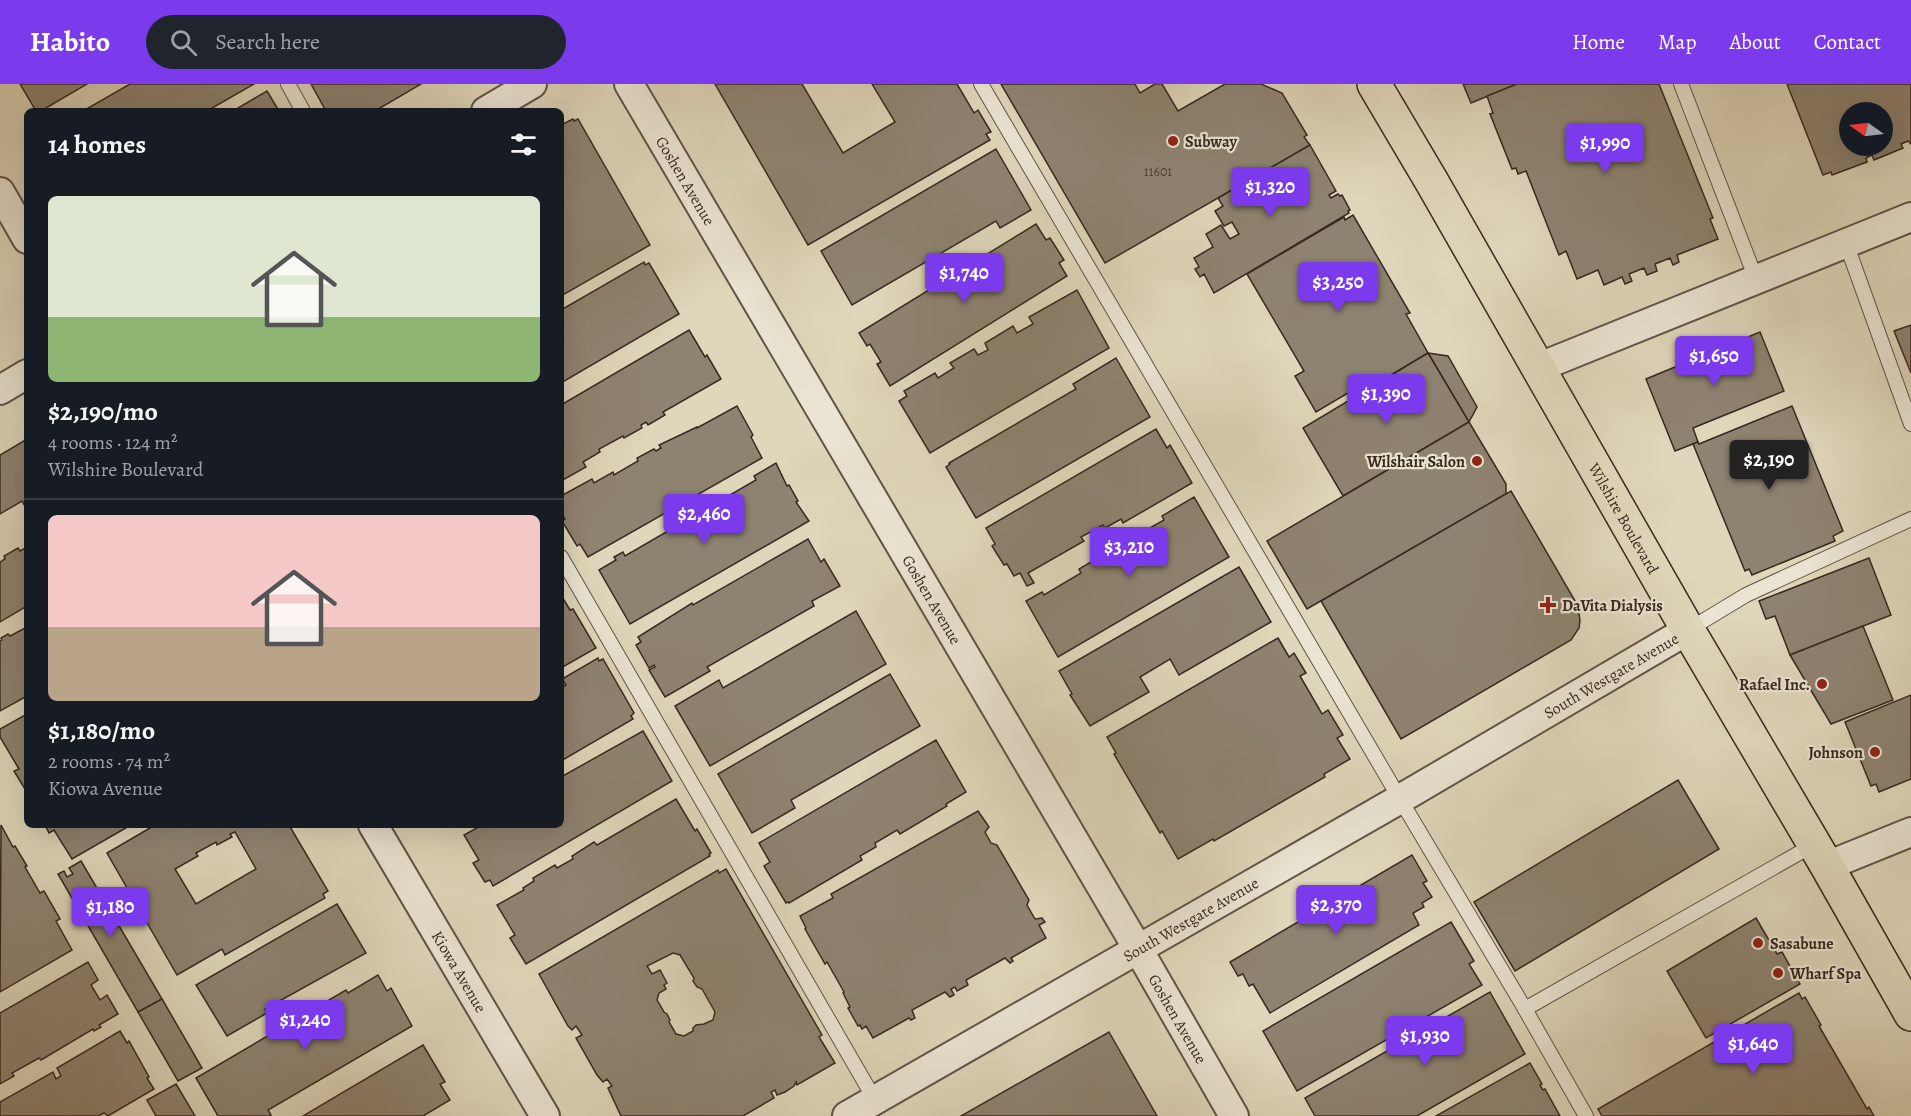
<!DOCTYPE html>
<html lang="en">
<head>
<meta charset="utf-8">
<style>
	body { margin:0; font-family:Alegreya,serif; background:#20242c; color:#f1f3f6; height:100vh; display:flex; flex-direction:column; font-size:22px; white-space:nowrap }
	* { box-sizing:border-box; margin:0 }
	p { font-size:20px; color:#9ea1a6 }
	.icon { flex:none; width:33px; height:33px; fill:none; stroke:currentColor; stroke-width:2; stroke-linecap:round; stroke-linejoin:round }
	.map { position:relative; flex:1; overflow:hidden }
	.panel { position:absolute; left:24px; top:24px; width:540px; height:720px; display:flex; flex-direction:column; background:#171b24; border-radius:9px; box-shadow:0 6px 24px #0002 }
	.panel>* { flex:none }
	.needle { width:39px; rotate:284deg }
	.buttons { position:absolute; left:1839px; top:18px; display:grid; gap:12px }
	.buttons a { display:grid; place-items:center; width:54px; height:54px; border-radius:50%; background:#171b24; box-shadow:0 6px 24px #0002; font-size:30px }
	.price { position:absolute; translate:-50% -51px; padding:0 14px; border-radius:6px; background:#7c3aed; color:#fff; font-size:20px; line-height:39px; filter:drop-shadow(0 2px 3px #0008) }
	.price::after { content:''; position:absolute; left:50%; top:36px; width:18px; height:14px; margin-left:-9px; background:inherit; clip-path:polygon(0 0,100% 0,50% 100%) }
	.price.selected { background:#222; color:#fff }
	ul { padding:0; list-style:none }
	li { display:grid; align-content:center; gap:12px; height:318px; padding:0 24px }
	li+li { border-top:2px solid #363941 }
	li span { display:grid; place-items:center; height:186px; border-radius:9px; color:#555 }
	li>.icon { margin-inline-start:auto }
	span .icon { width:108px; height:108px; fill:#fffc; stroke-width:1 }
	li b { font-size:26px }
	h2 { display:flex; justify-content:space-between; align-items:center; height:72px; padding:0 24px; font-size:26px }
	header { display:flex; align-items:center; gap:36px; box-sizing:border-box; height:84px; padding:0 30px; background:#7c3aed; color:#fff }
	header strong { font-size:28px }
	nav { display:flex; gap:33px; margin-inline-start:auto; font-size:21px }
	.search { width:420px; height:54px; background:#20242c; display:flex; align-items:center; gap:15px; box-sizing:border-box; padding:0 21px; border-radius:33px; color:#9ea1a6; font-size:22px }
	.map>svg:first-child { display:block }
	.building { fill:#8e8371; stroke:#372920; stroke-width:1.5; fill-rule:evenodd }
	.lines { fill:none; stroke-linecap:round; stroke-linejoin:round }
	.service-casing { stroke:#615447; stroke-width:16 }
	.minor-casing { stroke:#615447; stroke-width:32 }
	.primary-casing { stroke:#372920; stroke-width:36 }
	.service { stroke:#eae5d3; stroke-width:14 }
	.minor { stroke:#eae5d3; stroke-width:28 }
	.primary { stroke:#dfd7bb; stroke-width:33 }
	.poi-dot { fill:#8f2418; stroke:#eae5d3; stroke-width:2 }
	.labels { text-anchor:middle; stroke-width:4.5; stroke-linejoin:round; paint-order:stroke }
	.number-label { font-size:14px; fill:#4d4034 }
	.poi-label { font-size:16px; font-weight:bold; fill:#372920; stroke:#eae5d3; text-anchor:start }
	.street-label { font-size:16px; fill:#372920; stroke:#eae5d3 }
</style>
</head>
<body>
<header>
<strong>Habito</strong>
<div class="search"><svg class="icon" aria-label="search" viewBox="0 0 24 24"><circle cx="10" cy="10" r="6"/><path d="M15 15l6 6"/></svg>Search here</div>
<nav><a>Home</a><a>Map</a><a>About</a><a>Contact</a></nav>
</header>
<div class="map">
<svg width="1911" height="1032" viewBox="0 0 1911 1032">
	<rect width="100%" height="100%" fill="#dfd7bb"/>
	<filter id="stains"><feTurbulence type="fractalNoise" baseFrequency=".00333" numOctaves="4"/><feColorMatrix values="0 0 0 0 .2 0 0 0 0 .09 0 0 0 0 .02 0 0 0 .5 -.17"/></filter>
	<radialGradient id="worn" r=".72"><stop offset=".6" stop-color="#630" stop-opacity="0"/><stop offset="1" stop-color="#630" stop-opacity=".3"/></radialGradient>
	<g class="building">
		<polygon points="20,0 87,0 41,27 36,27"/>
		<polygon points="130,0 254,0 207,27 83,27"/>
		<polygon points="311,0 421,0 375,27 326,27"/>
		<polygon points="715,0 802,0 843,69 895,38 872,0 957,0 974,29 978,26 991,48 986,50 990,56 808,161"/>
		<polygon points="1001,0 1135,0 1140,9 1155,0 1162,0 1178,27 1225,0 1261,0 1282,9 1307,51 1304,53 1310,61 1105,179"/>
		<polygon points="1463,0 1517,0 1471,19"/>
		<polygon points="1517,0 1659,0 1713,134 1710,135 1718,155 1677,171 1679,178 1673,181 1670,174 1655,180 1657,187 1647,191 1644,184 1629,190 1632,197 1625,200 1622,193 1604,201 1598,186 1577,195 1566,167 1559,171 1526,87 1518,90 1516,84 1512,85 1490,30 1493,29 1487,12"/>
		<path d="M1787,0H1911V60L1908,57L1901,60L1903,64L1874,76L1872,71L1866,74L1867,78L1832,91L1831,88L1823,91ZM1850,28H1882V62H1850Z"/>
		<polygon points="267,7 279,27 233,27"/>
		<polygon points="573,35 574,37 578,35 650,161 561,212 561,41"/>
		<polygon points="1310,61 1336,107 1329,111 1331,114 1338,110 1340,112 1342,111 1350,126 1348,127 1349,129 1214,209 1204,190 1200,193 1195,185 1199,183 1194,174 1213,163 1206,150 1221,141 1230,155 1239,150 1232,138 1224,142 1215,127 1223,122 1218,114"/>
		<polygon points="996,65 1031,126 1000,144 996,137 852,221 821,167"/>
		<polygon points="1353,131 1410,229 1406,230 1428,269 1361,309 1358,303 1316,328 1295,292 1304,287 1247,190 1344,133 1345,136"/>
		<polygon points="1036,140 1046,156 1050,154 1064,176 1059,179 1067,192 890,302 877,280 881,278 870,260 867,262 859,249"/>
		<polygon points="644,178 645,181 649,179 679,230 561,299 561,226"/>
		<polygon points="1077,206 1109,264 930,369 899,317 907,312 904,307 935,289 938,294 954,284 950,279 974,265 978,271 988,266 985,259 1013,242 1017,249 1033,240 1029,233"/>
		<polygon points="1911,241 1911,289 1894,247"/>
		<polygon points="689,246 705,273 707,271 721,295 663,328 665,331 648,341 646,338 641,341 642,344 624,354 623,352 599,365 600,368 583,378 586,383 561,397 561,321"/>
		<polygon points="1760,248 1784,307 1693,344 1698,358 1675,367 1646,295"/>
		<polygon points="1428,269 1448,272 1477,323 1469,338"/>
		<polygon points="1428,269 1469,338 1343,412 1303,344"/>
		<polygon points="1116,274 1150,333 976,434 946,383 950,380 949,379 1076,305 1073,300"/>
		<polygon points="737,322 753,351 751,353 762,374 588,473 580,460 577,462 562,437 565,435 561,428 561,412 592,395 594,399 613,388 614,391 638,377 637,374 654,365 656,367 661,364 659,361 697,343 697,344"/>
		<polygon points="1792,322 1843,447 1833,452 1835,457 1752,491 1749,485 1745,487 1693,360 1698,358 1699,360"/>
		<polygon points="1469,338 1506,400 1506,410 1307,525 1267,457"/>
		<polygon points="1156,345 1167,364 1170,361 1192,399 1123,439 1121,435 1105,444 1103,441 1081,453 1084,457 1028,489 1034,499 1027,502 1020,489 1014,492 1007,480 1004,481 992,462 995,460 986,444"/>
		<polygon points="27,355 27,426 22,417 0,430 0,371"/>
		<polygon points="776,379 787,402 789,401 798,417 796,418 809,437 630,540 599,486 616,476 614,473 623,468 625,472 756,396 754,392"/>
		<polygon points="1511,407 1578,522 1580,537 1579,544 1571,556 1401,655 1321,517"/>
		<polygon points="1194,413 1229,473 1058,573 1026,517 1042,508 1044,511 1081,489 1079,485 1103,471 1106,475 1150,448 1148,445 1164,436 1162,432"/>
		<polygon points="808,455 821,478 824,475 840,502 812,517 814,522 707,583 710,587 665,613 649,586 655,583 654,581 649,584 636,561 641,558 638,553 692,519 693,521"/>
		<polygon points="27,463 27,522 0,538 0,478 5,475 4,472 18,464 20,467"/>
		<polygon points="1869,474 1891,531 1790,571 1775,532 1766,535 1759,517"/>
		<polygon points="1239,483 1271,538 1179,591 1170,575 1140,593 1149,608 1090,642 1070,611 1072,610 1059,587"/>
		<polygon points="561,511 570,526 573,525 596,564 561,584"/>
		<polygon points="856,527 886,580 710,682 675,622 719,596 723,604"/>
		<polygon points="1863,542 1893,616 1831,640 1790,571"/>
		<polygon points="27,543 27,612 0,627 0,557 2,556 1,554 8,550 10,552"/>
		<polygon points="1278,554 1289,573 1294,569 1306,589 1300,592 1322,630 1328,626 1343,651 1337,654 1350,675 1324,690 1325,693 1214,757 1213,755 1178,775 1162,747 1160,749 1114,670 1116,669 1107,653"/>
		<polygon points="598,574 599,577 603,575 634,629 631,632 633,635 561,677 561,604 566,601 562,595"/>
		<polygon points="890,590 920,642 791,716 795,724 752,749 718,690"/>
		<polygon points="1911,611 1911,695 1879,708 1876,700 1871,702 1845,638"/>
		<polygon points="27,630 27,704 25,705 14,687 19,685 0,653 0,645"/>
		<polygon points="643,647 672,697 493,802 490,796 485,798 473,779 479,776 464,751 482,741 561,741 561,693"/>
		<polygon points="936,656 966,708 946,720 947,722 900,750 897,746 875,759 876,763 860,772 862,776 789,819 788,818 786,819 764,782 770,778 759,759"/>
		<polygon points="1678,696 1719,765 1515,887 1474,818"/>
		<polygon points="676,715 695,747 697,745 711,769 709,770 710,772 526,880 510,854 515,851 497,821 524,806 523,804 534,797 533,794 555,781 557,784 573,775 572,772 594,758 597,761"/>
		<polygon points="978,727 989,743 985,748 991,759 997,761 1029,816 1027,821 1035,835 1042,834 1045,838 1039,841 1046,854 1011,874 1013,877 1010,879 1005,874 966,896 968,901 957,907 955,903 951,905 954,911 950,913 945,908 912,926 915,934 911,936 909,934 873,954 866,942 862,945 860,941 858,942 848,924 850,923 843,909 844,908 827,878 825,880 805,845 806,844 800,832 833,814 831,810"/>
		<polygon points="1,741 13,763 15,762 27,782 25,783 40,809 44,807 60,835 56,837 72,866 0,908"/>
		<polygon points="45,741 131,741 72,775 54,746 49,749"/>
		<path d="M155,741H289L328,807L323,810L325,814L225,871L222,865L177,891L107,769ZM235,748L256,785L196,820L175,785L198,772L196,769L216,758L217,761L232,753L230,750Z"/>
		<polygon points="1412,771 1427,797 1423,799 1432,813 1422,819 1424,823 1413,829 1419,841 1270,929 1253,900 1249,902 1243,890 1238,892 1230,878"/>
		<polygon points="81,777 162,915 138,928 58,790 64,787 67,793 73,790 69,784"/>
		<path d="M726,785L822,951L819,953L835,979L797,1001L796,998L794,1002L785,1008L777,1011L775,1006L771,1008L774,1014L743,1032H621L608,1004L612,1002L607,995L603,998L597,991L576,954L582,951L576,942L572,946L568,942L539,890L718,786L719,789ZM673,869L680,871L694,894L693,897L697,903L702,905L715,928L713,936L704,940L696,941L693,944V947L684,952L676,950L669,938L670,936L667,930L664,928L657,916L659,909L666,905L664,901L667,899L660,886L652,890L647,882Z"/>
		<polygon points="337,820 366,869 265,925 267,929 227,952 196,901"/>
		<polygon points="1756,834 1777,870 1782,868 1800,900 1706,954 1667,887"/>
		<polygon points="1451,838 1474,877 1469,880 1482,901 1297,1007 1263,947"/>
		<polygon points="88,878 98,896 91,901 100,916 107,911 118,930 99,941 101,943 94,947 93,945 41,976 39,974 12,989 14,992 0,1000 0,929"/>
		<polygon points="378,891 387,907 391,904 412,942 268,1026 271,1031 269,1032 218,1032 196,994 346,906 348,909"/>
		<polygon points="1490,908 1525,970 1417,1032 1315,1032 1305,1014"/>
		<polygon points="1799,909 1802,915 1805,913 1821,941 1819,942 1867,1025 1869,1023 1874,1032 1602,1032 1598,1025"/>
		<polygon points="162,915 202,984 178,997 138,928"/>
		<polygon points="120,947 127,959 129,957 149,993 147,994 154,1005 108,1032 104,1029 98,1032 0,1032 0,1018 53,988 56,995 61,992 57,984"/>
		<polygon points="1109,948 1157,1032 961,1032"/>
		<polygon points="423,961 445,998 440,1000 450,1016 423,1032 303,1032"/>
		<polygon points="1530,979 1542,1000 1540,1001 1543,1006 1545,1005 1560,1032 1436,1032"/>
		<polygon points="176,1000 195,1032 156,1032 147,1016"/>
	</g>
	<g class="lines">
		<g class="service-casing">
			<g id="service">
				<polyline points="288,0 303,27"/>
				<polyline points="981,0 1400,715 1525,925 1586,1032"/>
				<polyline points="1681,0 1756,195"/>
				<polyline points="1846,159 1911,340"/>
				<polyline points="561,473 875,1016"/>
				<polyline points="1688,546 1746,511 1911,435"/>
				<polyline points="1525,925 1815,760"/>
			</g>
		</g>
		<g class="minor-casing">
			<g id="minor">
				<path id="s1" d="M629,0L1138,865L1234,1032"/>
				<polyline points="486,27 532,0"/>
				<polyline points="0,108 27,155"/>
				<polyline points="1537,284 1911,133"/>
				<polyline points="0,306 27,290"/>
				<path id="s2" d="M373,741L545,1032"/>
				<polyline points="1827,782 1911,748"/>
				<path id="s3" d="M847,1032L1400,715L1688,546"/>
			</g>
		</g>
		<g class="primary-casing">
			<g id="primary">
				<path id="s4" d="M1374,0L1432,98L1688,546L1827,782L1911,930"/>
			</g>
		</g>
		<use href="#service" class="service"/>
		<use href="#minor" class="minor"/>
		<use href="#primary" class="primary"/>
	</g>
	<g class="poi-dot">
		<circle cx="1173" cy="57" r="6"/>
		<circle cx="1477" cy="377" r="6"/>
		<path d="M1545 512h6v6h6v6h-6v6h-6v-6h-6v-6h6z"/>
		<circle cx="1822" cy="600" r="6"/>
		<circle cx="1875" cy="668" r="6"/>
		<circle cx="1758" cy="859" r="6"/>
		<circle cx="1778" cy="889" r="6"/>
	</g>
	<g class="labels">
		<g class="number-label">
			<text x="1158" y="92">11601</text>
		</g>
		<g class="poi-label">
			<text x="1185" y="63">Subway</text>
			<text x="1465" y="383" text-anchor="end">Wilshair Salon</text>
			<text x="1562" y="527">DaVita Dialysis</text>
			<text x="1810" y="606" text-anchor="end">Rafael Inc.</text>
			<text x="1863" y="674" text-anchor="end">Johnson</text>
			<text x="1770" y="865">Sasabune</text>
			<text x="1790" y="895">Wharf Spa</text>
		</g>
		<g class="street-label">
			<text dy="6" stroke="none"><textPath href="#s1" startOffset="112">Goshen Avenue</textPath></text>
			<text dy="6" stroke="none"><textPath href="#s4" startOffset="501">Wilshire Boulevard</textPath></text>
			<text dy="6" stroke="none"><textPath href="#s1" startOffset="598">Goshen Avenue</textPath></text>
			<text dy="6" stroke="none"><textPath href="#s3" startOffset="882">South Westgate Avenue</textPath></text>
			<text dy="6" stroke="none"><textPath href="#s3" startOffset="396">South Westgate Avenue</textPath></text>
			<text dy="6" stroke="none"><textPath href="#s2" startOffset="170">Kiowa Avenue</textPath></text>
			<text dy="6" stroke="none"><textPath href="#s1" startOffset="1084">Goshen Avenue</textPath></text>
		</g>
	</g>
	<rect width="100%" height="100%" filter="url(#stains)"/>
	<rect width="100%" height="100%" fill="url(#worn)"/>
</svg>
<div class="buttons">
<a><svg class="needle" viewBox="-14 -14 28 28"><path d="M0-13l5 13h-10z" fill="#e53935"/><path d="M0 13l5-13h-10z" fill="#9ea1a6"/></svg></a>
</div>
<b class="price" style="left:1605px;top:90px">$1,990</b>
<b class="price" style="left:1270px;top:134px">$1,320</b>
<b class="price" style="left:964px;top:220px">$1,740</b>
<b class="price" style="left:1338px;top:229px">$3,250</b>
<b class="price" style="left:1714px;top:303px">$1,650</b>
<b class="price" style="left:1386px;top:341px">$1,390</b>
<b class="price selected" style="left:1769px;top:407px">$2,190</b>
<b class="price" style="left:704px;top:461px">$2,460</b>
<b class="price" style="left:1129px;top:494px">$3,210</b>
<b class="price" style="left:1336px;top:852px">$2,370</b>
<b class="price" style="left:110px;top:854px">$1,180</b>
<b class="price" style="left:305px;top:967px">$1,240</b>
<b class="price" style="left:1425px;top:983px">$1,930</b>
<b class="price" style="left:1753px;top:991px">$1,640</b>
<section class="panel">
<h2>14 homes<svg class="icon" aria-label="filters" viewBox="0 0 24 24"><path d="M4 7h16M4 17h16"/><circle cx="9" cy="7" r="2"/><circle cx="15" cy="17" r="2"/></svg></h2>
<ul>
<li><span style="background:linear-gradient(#dfe7d0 65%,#8fb573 0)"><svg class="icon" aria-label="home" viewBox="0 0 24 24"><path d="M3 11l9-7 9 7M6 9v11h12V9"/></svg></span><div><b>$2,190/mo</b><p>4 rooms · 124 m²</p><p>Wilshire Boulevard</p></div></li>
<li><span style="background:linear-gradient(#f6c9c9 60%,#b9a48a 0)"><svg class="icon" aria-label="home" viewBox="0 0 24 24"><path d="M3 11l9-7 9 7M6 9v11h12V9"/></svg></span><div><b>$1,180/mo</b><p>2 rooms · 74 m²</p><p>Kiowa Avenue</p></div></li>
</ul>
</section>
</div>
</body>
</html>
